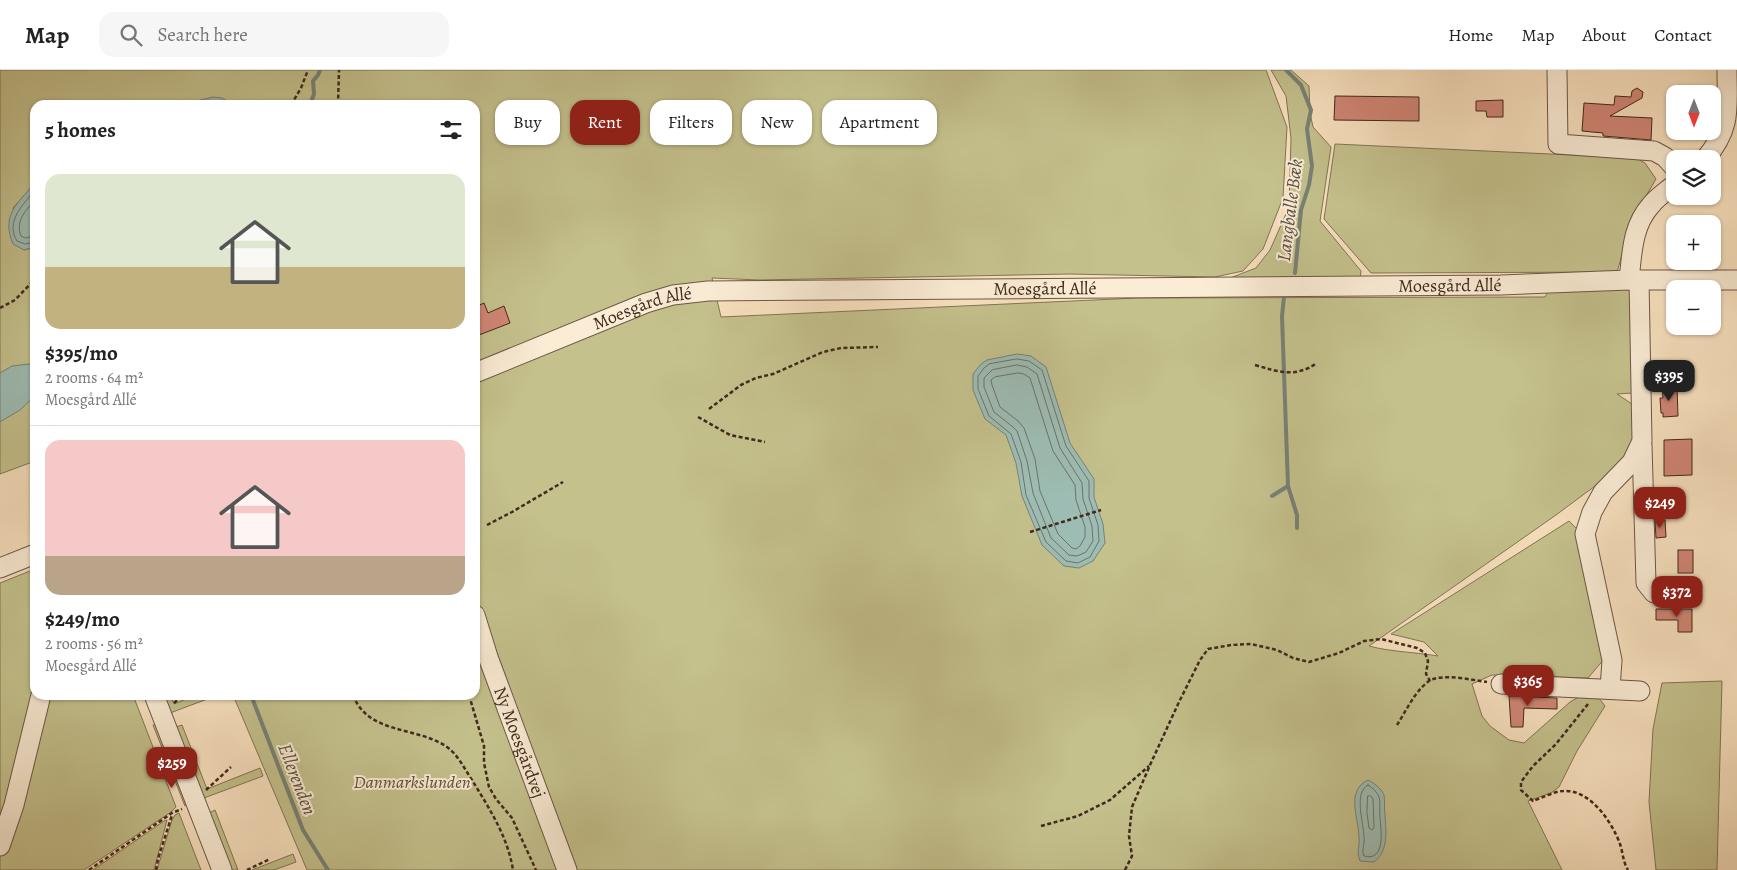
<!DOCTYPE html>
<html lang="en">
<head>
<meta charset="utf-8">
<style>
	body { margin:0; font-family:Alegreya,serif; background:#f6f6f6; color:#222; height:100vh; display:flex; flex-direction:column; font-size:19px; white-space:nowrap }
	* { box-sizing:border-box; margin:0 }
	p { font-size:16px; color:#767676 }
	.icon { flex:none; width:28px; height:28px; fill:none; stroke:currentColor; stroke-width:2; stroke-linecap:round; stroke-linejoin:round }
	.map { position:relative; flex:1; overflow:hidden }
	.details { position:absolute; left:30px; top:30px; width:450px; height:600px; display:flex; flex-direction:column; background:#fff; border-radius:15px; box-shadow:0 1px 4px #0004 }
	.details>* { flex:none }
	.top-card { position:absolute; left:495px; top:30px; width:475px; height:45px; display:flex; gap:10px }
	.needle { width:32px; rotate:180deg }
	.controls { position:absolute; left:1666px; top:15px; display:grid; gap:10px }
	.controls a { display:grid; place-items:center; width:55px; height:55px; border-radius:10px; background:#fff; box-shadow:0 1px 4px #0004; font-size:25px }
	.price { position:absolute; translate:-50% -42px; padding:0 11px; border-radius:10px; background:#8f2418; color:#fff; font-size:16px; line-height:32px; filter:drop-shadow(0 1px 2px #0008) }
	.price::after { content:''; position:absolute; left:50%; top:30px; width:15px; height:11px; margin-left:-8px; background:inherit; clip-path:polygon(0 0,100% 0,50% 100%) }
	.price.on { background:#222; color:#fff }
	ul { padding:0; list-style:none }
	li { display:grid; align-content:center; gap:10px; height:265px; padding:0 15px }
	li+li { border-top:1px solid #e0e0e0 }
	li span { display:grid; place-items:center; height:155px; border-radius:15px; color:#555 }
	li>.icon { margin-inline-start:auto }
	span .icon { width:90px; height:90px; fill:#fffc; stroke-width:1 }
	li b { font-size:21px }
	h2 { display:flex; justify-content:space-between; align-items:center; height:60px; padding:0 15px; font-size:21px }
	.pill { padding:0 18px; border-radius:15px; background:#fff; box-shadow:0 1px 4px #0004; font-size:18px; line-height:45px }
	.pill.on { background:#8f2418; color:#fff }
	header { display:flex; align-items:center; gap:30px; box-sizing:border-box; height:70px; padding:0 25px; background:#fff; border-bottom:1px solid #e0e0e0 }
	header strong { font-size:24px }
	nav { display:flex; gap:28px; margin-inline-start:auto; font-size:18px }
	.search { width:350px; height:45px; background:#f6f6f6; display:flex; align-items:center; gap:12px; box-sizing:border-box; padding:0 18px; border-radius:15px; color:#767676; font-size:19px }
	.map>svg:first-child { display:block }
	.green { fill:#c4c18d; stroke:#827554 }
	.water { fill:#9dbdb4; stroke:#788277 }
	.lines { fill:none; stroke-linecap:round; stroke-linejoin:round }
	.shore { stroke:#6e7368; stroke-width:1 }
	.stream { stroke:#788277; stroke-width:4 }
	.building { fill:#d18675; stroke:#40291c }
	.minor-casing { stroke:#6e5745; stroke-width:21 }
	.path { stroke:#40291c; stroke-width:2.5; stroke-dasharray:4 2.5; stroke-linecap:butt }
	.minor { stroke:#faecd5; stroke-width:19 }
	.labels { text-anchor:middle; stroke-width:4; stroke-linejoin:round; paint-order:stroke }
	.street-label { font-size:18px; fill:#40291c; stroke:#faecd5 }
	.park-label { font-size:18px; font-style:italic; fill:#614f38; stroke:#faecd5 }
	.water-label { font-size:19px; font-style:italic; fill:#574e42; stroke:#faecd5 }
</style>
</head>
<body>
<header>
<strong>Map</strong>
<div class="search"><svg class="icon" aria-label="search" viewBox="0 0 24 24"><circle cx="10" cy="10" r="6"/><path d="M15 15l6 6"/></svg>Search here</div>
<nav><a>Home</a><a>Map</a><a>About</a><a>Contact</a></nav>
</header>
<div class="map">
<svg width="1737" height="800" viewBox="0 0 1737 800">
	<rect width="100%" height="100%" fill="#f8e1bf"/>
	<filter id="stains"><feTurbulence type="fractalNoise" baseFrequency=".004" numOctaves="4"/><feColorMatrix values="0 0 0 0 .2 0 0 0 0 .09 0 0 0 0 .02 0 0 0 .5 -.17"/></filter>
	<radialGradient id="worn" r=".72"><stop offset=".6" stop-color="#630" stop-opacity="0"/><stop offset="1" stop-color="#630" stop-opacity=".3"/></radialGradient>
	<g class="green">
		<path d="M0,0H1266L1287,57L1283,128L1263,179L1243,201L1215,207L1069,204L760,210L712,208L721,247L1138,228L1545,227L1550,218L1631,219L1633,323L1617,324L1635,336L1638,366L1618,399L1556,445L1369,576C1391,582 1415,582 1438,586L1424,572L1391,564L1569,451L1577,459L1605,588L1588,608L1492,605L1472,614L1482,646L1490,656L1509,670L1524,673L1570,632L1582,625L1598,627L1605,636L1577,681L1559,717L1551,723L1528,731L1562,800H307L233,625H475V35H35V113L13,138L24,180L35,177V391L0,404Z"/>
		<polygon points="1271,0 1291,0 1309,16 1310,43 1313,57 1331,77 1320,151 1361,201 1360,210 1230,208 1256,198 1270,180 1289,137 1291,68 1286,26"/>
		<polygon points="1335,74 1636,88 1645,93 1656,109 1632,150 1617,202 1371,203 1324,149"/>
		<polygon points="35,499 35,625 0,764 0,513"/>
		<polygon points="1722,611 1717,800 1656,800 1649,732 1653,659 1662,613"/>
		<polygon points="44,625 133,625 176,737 171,742 84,800 0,800 0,783"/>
		<polygon points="162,625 170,625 174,634 196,625 218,625 170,643"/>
		<polygon points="157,654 188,734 185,736 153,655"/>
		<polygon points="182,655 207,719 260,698 263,706 204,728 176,657"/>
		<polygon points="215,740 238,800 230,800 209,743"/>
		<polygon points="179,743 201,800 157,800 172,750 175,745"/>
		<polygon points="167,750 154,800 93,800 164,751"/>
		<polygon points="293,784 296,792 274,800 252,800"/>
	</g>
	<g class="water">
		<polygon points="213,27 222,28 233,35 194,35 197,31"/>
		<path d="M35,113V177L24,180L13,174C1,145 17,134 35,113Z"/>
		<polygon points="1017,284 1031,286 1046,297 1070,373 1094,409 1094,427 1103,454 1105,473 1093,491 1079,498 1064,496 1042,475 1022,426 1016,393 1006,365 985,349 973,320 973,304 981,294 987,290"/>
		<polygon points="29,294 35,298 35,326 20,340 0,352 0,303 12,296"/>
		<path d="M1368,710C1374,713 1381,718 1384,725C1385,731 1384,739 1385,745C1386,762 1389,780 1374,792L1360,791C1356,781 1360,778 1359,768C1359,748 1345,721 1368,710Z"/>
	</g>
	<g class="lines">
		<g class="shore">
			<path d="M35,120C23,135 5,151 17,171L25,174L35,172"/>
			<path d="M35,130C26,140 15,151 21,166L25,168L35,166"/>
			<polygon points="1017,289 1029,291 1042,300 1066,376 1089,411 1089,428 1098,455 1099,471 1090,487 1078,493 1066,491 1046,472 1026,425 1021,392 1011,364 989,346 978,319 978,306 984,298 989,294"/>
			<polygon points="1017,295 1027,297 1037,304 1060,378 1082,413 1083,429 1092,456 1093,471 1086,482 1077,486 1069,485 1051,468 1033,423 1027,391 1017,361 1013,357 994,342 984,317 984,308 992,300"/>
			<polygon points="1018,303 1024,304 1030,308 1053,381 1075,415 1076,430 1085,457 1085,467 1080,476 1076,479 1072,478 1058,464 1040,421 1035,389 1024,358 1018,351 1000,337 992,315 991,310 995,307"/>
			<path d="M1368,715C1373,718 1377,722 1379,727C1381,732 1379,741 1380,747C1381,760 1386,792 1364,786C1361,780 1365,774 1364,767C1364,754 1353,722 1368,715Z"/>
			<polygon points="1368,726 1371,726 1373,729 1374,758 1372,760 1369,758 1367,743"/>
		</g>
		<g class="stream">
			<polyline points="1286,0 1301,15 1311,40 1307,59 1312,96 1309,115 1301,140 1295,203"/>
			<polyline points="310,35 314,24 313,11 318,5 320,0"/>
			<polyline points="1284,227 1282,246 1288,416 1297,445 1297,458"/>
			<polyline points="1272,426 1288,416"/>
			<polyline points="251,625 303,760 328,800"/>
		</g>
	</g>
	<g class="building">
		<polygon points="1637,18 1643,22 1642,28 1610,46 1652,48 1651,70 1603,66 1603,63 1582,61 1584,33 1614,35 1615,26 1631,27 1632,21"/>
		<polygon points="1335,26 1419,27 1419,51 1334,50"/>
		<polygon points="1503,30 1503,47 1487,47 1486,41 1476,41 1476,31"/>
		<polygon points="484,233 488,243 504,236 510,253 479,265 475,257 475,237"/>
		<polygon points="1662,317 1677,317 1678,346 1663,347 1663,343 1661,343 1660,328 1663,328"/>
		<polygon points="1692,369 1692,405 1664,406 1664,370"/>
		<polygon points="1665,450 1666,467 1656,468 1655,451"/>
		<rect x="1678" y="480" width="15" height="23"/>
		<polygon points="1656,539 1692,539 1692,562 1678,562 1678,550 1656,550"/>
		<polygon points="1509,626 1557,628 1557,639 1524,638 1523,657 1511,657"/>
	</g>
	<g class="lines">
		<g class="minor-casing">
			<g id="minor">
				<polyline points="1557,0 1558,74 1654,81 1665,87 1675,98"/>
				<path d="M1705,89C1732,58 1727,38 1727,0"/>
				<path d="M1629,210C1632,184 1632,156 1651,135C1657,127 1667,121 1675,114"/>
				<path id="s1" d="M475,303L646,233L673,225L708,221L1501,215L1629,210H1737"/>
				<polyline points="1642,375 1646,513 1654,523"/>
				<polyline points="0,498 35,484"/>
				<path id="s2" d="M475,545L488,587L567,800"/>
				<polyline points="1501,614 1640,621"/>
				<polyline points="1610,619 1612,590 1585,464 1592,442 1603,422 1632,392 1642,371 1639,210"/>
				<polyline points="154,625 222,800"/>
				<polyline points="0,776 14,735 41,625"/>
			</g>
		</g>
		<g class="path">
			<polyline points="291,35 301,18 308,0"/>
			<polyline points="338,35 339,0"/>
			<polyline points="0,238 15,230 35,209"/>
			<path d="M1255,295C1279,302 1295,308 1317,293"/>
			<polyline points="709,339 741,315 756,308 773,304 823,282 841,278 878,277"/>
			<polyline points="698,347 730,365 765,372"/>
			<polyline points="487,455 512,442 563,412"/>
			<polyline points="1030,462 1101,440"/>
			<path d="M353,625C368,665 417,656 447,677C458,685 464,698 472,710C489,738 508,767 513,800"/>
			<polyline points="469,625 484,676 484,693 489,717 496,729 512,748 536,800"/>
			<polyline points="174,633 183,625"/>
			<path d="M1588,634L1556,674L1533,696L1521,712V720L1533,731C1542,728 1555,721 1563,721C1590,719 1612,752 1620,774C1623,783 1623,792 1628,800"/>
			<path d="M1397,655C1406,641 1415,621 1429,611C1442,603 1472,610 1487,612"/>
			<polyline points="206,720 231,697"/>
			<polyline points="1041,756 1078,746 1110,730 1149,696"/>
			<polyline points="89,800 172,743 182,739"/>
			<polyline points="156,800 158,789 172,745"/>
			<polyline points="247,800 270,789"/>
			<polyline points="1125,800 1132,786 1129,766 1132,737 1150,695 1179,632 1200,590 1208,579 1231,575 1251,574 1277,580 1293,588 1309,592 1339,583 1364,571 1381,569 1417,578 1425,583 1428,591 1426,604 1430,611"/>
		</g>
		<use href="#minor" class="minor"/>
	</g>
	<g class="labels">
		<g class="street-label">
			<text dy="6" stroke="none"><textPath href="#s1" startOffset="990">Moesgård Allé</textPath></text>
			<text dy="6" stroke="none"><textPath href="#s1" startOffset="585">Moesgård Allé</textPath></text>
			<text dy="6" stroke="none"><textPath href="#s1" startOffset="180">Moesgård Allé</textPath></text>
			<text dy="6" stroke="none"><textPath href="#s2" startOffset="135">Ny Moesgårdvej</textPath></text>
		</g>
		<g class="park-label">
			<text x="412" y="718">Danmarkslunden</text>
		</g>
		<g class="water-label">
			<text transform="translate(1289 140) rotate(-83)" y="7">Langballe Bæk</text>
			<text transform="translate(298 709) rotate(69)" y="7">Ellerenden</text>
		</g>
	</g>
	<rect width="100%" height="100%" filter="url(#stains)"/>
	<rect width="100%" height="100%" fill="url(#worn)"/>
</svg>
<div class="controls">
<a><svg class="needle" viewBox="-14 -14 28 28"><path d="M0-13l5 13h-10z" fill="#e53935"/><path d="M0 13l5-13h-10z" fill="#767676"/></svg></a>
<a><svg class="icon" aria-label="layers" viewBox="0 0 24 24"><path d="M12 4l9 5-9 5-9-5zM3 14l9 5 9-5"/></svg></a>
<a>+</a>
<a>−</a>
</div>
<b class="price on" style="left:1669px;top:332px">$395</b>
<b class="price" style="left:1660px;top:459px">$249</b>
<b class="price" style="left:1677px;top:548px">$372</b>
<b class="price" style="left:1528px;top:637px">$365</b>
<b class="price" style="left:172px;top:719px">$259</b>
<div class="top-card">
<a class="pill">Buy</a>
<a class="pill on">Rent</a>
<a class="pill">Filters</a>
<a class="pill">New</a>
<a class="pill">Apartment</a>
</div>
<section class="details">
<h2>5 homes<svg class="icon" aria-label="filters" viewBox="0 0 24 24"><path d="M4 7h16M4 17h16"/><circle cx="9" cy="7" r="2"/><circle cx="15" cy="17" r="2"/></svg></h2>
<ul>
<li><span style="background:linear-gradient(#dfe7d0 60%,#c2b280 0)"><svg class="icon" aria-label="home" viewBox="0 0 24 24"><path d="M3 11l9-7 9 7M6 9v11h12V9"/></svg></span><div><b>$395/mo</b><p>2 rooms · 64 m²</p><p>Moesgård Allé</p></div></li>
<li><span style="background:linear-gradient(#f6c9c9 75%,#b9a48a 0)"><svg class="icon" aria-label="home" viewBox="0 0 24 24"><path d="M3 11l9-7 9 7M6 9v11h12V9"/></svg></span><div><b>$249/mo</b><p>2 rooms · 56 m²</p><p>Moesgård Allé</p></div></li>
</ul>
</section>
</div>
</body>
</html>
